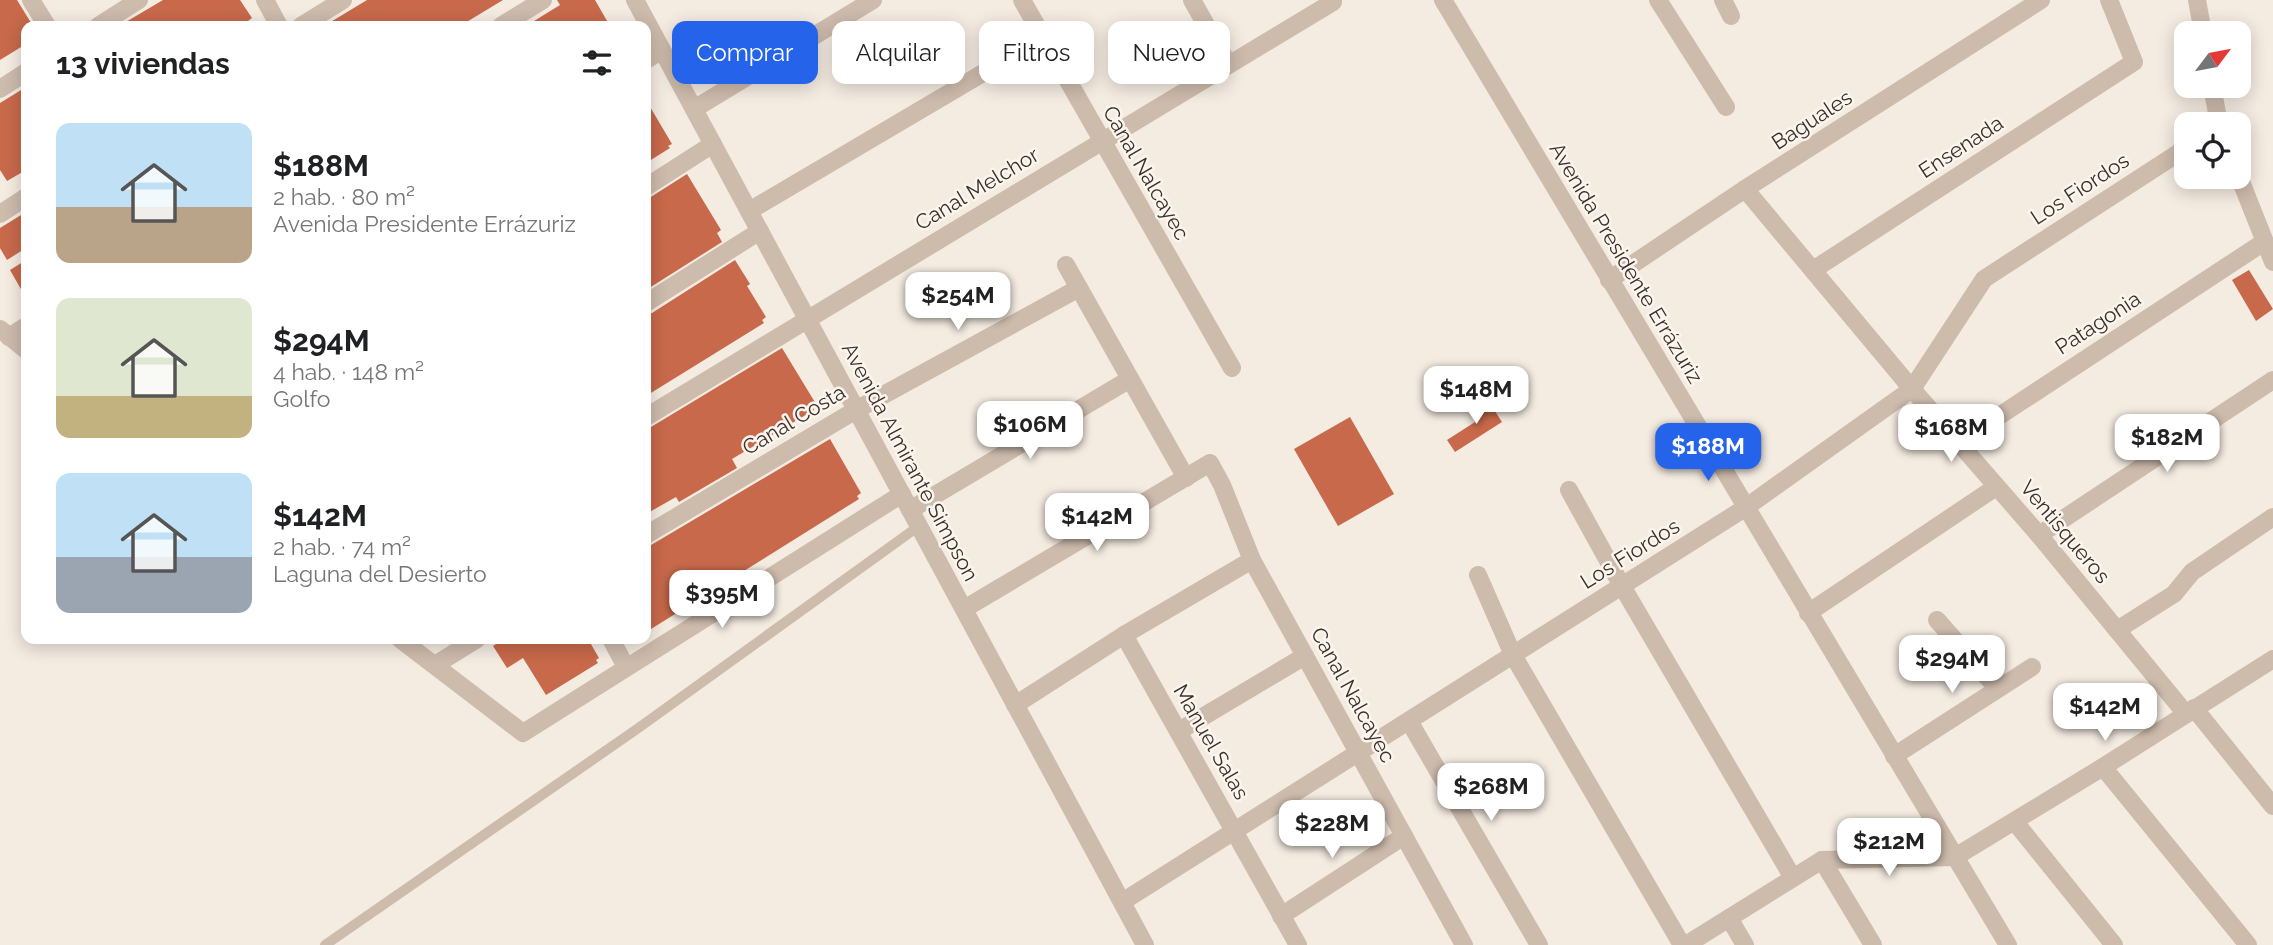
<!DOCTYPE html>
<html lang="es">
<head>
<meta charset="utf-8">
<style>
	body { margin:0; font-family:Raleway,sans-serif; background:#f6f6f6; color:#202124; height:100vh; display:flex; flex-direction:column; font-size:26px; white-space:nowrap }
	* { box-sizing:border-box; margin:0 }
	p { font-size:23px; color:#757577 }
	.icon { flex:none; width:38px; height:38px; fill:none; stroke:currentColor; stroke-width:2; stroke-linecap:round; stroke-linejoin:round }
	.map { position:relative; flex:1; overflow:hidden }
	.panel { position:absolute; left:21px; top:21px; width:630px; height:623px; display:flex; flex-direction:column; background:#fff; border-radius:14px; box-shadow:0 4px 18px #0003 }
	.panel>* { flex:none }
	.banner { position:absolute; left:672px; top:21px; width:665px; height:63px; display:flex; gap:14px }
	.needle { width:46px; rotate:58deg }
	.controls { position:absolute; left:2174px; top:21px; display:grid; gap:14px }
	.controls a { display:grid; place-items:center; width:77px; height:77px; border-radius:14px; background:#fff; box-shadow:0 4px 18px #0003; font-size:35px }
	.price { position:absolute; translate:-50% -60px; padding:0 16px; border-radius:14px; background:#fff; color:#222; font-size:23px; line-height:46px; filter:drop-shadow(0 2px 4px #0008) }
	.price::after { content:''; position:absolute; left:50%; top:42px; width:21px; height:16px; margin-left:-10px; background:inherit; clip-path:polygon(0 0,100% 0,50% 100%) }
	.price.on { background:#2563eb; color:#fff }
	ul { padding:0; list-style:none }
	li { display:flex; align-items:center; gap:21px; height:175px; padding:0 35px }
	li span { display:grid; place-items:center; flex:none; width:196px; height:140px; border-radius:14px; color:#555 }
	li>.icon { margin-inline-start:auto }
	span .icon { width:84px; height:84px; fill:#fffc; stroke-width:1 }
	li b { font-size:30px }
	h2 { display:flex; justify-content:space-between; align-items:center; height:84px; padding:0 35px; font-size:30px }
	.pill { padding:0 24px; border-radius:14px; background:#fff; box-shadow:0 4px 18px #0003; font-size:24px; line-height:63px }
	.pill.on { background:#2563eb; color:#fff }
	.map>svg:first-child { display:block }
	.building { fill:#c8694b }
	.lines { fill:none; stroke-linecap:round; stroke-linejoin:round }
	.service { stroke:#cdbbac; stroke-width:10 }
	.minor { stroke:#cdbbac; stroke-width:18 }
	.tertiary { stroke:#cdbbac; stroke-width:18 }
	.labels { text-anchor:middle; stroke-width:5; stroke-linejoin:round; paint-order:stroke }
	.street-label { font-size:21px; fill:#3b302b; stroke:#fbf5ee }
</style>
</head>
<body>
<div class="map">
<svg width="2273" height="945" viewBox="0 0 2273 945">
	<rect width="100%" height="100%" fill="#f4ebe1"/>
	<g class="building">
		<polygon points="0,0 17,0 33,26 26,26 26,44 0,60"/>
		<polygon points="163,0 240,0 252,18 248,21 251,26 119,26"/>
		<polygon points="367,0 503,0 460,26 324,26"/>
		<polygon points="557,0 595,0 610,26 526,26 560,5"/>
		<polygon points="26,87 26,170 7,181 0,170 0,103"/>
		<polygon points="646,100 672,144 668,146 670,148 646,163"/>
		<polygon points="687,174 721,230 717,233 722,242 646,290 646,200"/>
		<polygon points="26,212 26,248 7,260 0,248 0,228"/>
		<polygon points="26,260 26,298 10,270"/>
		<polygon points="735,260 750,284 747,286 766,317 762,320 764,323 646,396 646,314 652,313"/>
		<polygon points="2249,270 2273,309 2256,321 2232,280"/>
		<polygon points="782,348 816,404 812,406 814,410 732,459 737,468 679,502 676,497 646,514 646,430"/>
		<polygon points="1487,399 1502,422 1455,452 1447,440 1475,422 1469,411"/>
		<polygon points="1350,417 1394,494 1338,526 1294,449"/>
		<polygon points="830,439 861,493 857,496 859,499 651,629 646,621 646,548"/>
		<polygon points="504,639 588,639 599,658 596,660 598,663 546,695 523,658 507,668 493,646"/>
	</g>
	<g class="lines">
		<polyline class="service" points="325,945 637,729 919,526"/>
		<g class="minor">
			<polyline points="31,0 47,26"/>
			<polyline points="265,0 279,26"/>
			<polyline points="1022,0 1232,368"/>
			<polyline points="1192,0 1228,64"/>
			<polyline points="1658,0 1726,107"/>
			<polyline points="1723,0 1731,16"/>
			<polyline points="2197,0 2203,33"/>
			<polyline points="98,26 139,0"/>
			<polyline points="301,26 343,0"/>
			<polyline points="501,26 543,0"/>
			<polyline points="646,60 662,50"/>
			<polyline points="2212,86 2219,124"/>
			<polyline points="0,89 26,72"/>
			<polyline points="694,109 873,0"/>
			<polyline points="2238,174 2273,262"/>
			<polyline points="646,187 713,144"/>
			<polyline points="1745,189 1912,389 2039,535 2186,714"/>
			<polyline points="749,211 1044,37"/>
			<polyline points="0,214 26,197"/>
			<polyline points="1066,265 1186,478"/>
			<polyline points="1813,270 2134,62 2109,0"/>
			<polyline points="1609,280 1745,189 2041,0"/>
			<polyline points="646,303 760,231"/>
			<polyline points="0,329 26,350"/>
			<polyline points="9,337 26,326"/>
			<polyline points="646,417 1333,2"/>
			<polyline points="1958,443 2264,242"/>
			<polyline points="1569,490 1622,586 1793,878"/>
			<polyline points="910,510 1130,379"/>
			<polyline points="646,535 856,410 1079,288"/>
			<polyline points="2039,535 2273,380"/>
			<polyline points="1478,575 1513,655 1682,945"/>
			<polyline points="964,609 1210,463 1222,485 1252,560 1464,945"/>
			<polyline points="1808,613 1996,487"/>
			<polyline points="1937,620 1997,688"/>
			<polyline points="2117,630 2174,594 2192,572 2273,517"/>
			<polyline points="1124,635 1298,945"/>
			<polyline points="400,639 523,733 902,494"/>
			<polyline points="611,639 626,667"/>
			<polyline points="435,665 477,639"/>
			<polyline points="1015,705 1124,635 1252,560"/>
			<polyline points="2194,708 2273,806"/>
			<polyline points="1409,721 1539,945"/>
			<polyline points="1179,731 1305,656"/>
			<polyline points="1894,756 2032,667"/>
			<polyline points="2103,767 2248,945"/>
			<polyline points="2015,822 2114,945"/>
			<polyline points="1822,860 1873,945"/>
			<polyline points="1122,902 1745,508 1912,389 1984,279 2186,148"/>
			<polyline points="1281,916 1404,836"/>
			<polyline points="1729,918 1745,945"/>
			<polyline points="1686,945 1822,860 1955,857 2103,767 2273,659"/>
		</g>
		<g class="tertiary">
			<polyline points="635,0 1145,945"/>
			<polyline points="1443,0 2008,945"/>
		</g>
	</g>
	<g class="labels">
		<g class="street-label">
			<text transform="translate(1812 120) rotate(-33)" y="7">Baguales</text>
			<text transform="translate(1961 147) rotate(-33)" y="7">Ensenada</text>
			<text transform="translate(1146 173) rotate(60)" y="7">Canal Nalcayec</text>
			<text transform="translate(977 189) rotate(-31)" y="7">Canal Melchor</text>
			<text transform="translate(2080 189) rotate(-33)" y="7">Los Fiordos</text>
			<text transform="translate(1626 263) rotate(59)" y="7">Avenida Presidente Errázuriz</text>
			<text transform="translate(2098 323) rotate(-33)" y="7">Patagonia</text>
			<text transform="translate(794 420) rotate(-31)" y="7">Canal Costa</text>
			<text transform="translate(910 462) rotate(62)" y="7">Avenida Almirante Simpson</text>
			<text transform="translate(2065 532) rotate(50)" y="7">Ventisqueros</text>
			<text transform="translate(1630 554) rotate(-32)" y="7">Los Fiordos</text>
			<text transform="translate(1353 695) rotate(61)" y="7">Canal Nalcayec</text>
			<text transform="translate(1211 742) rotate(60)" y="7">Manuel Salas</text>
		</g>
	</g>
</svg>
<div class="controls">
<a><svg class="needle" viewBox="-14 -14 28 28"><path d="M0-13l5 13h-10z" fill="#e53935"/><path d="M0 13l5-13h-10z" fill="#757577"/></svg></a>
<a><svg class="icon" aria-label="locate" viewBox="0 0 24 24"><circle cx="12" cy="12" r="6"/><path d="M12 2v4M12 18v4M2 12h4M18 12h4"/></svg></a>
</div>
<b class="price" style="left:958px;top:332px">$254M</b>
<b class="price" style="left:1476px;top:426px">$148M</b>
<b class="price" style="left:1030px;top:461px">$106M</b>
<b class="price" style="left:1951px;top:464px">$168M</b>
<b class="price" style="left:2167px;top:474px">$182M</b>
<b class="price on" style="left:1708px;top:483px">$188M</b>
<b class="price" style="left:1097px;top:553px">$142M</b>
<b class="price" style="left:722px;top:630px">$395M</b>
<b class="price" style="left:1952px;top:695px">$294M</b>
<b class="price" style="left:2105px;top:743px">$142M</b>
<b class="price" style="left:1491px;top:823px">$268M</b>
<b class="price" style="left:1332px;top:860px">$228M</b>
<b class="price" style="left:1889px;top:878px">$212M</b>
<div class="banner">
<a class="pill on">Comprar</a>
<a class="pill">Alquilar</a>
<a class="pill">Filtros</a>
<a class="pill">Nuevo</a>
</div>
<section class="panel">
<h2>13 viviendas<svg class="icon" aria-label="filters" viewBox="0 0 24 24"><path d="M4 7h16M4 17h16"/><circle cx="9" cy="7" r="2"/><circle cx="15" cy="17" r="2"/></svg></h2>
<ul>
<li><span style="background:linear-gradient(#bfe0f5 60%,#b9a48a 0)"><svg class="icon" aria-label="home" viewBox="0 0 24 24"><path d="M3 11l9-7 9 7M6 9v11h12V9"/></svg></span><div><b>$188M</b><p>2 hab. · 80 m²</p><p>Avenida Presidente Errázuriz</p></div></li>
<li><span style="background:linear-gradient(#dfe7d0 70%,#c2b280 0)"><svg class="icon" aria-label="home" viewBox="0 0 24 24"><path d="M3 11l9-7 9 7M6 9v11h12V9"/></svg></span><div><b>$294M</b><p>4 hab. · 148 m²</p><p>Golfo</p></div></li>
<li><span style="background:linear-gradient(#bfe0f5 60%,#9aa5b1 0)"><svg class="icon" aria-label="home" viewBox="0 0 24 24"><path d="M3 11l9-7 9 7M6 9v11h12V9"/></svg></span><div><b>$142M</b><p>2 hab. · 74 m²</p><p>Laguna del Desierto</p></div></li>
</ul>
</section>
</div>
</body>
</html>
